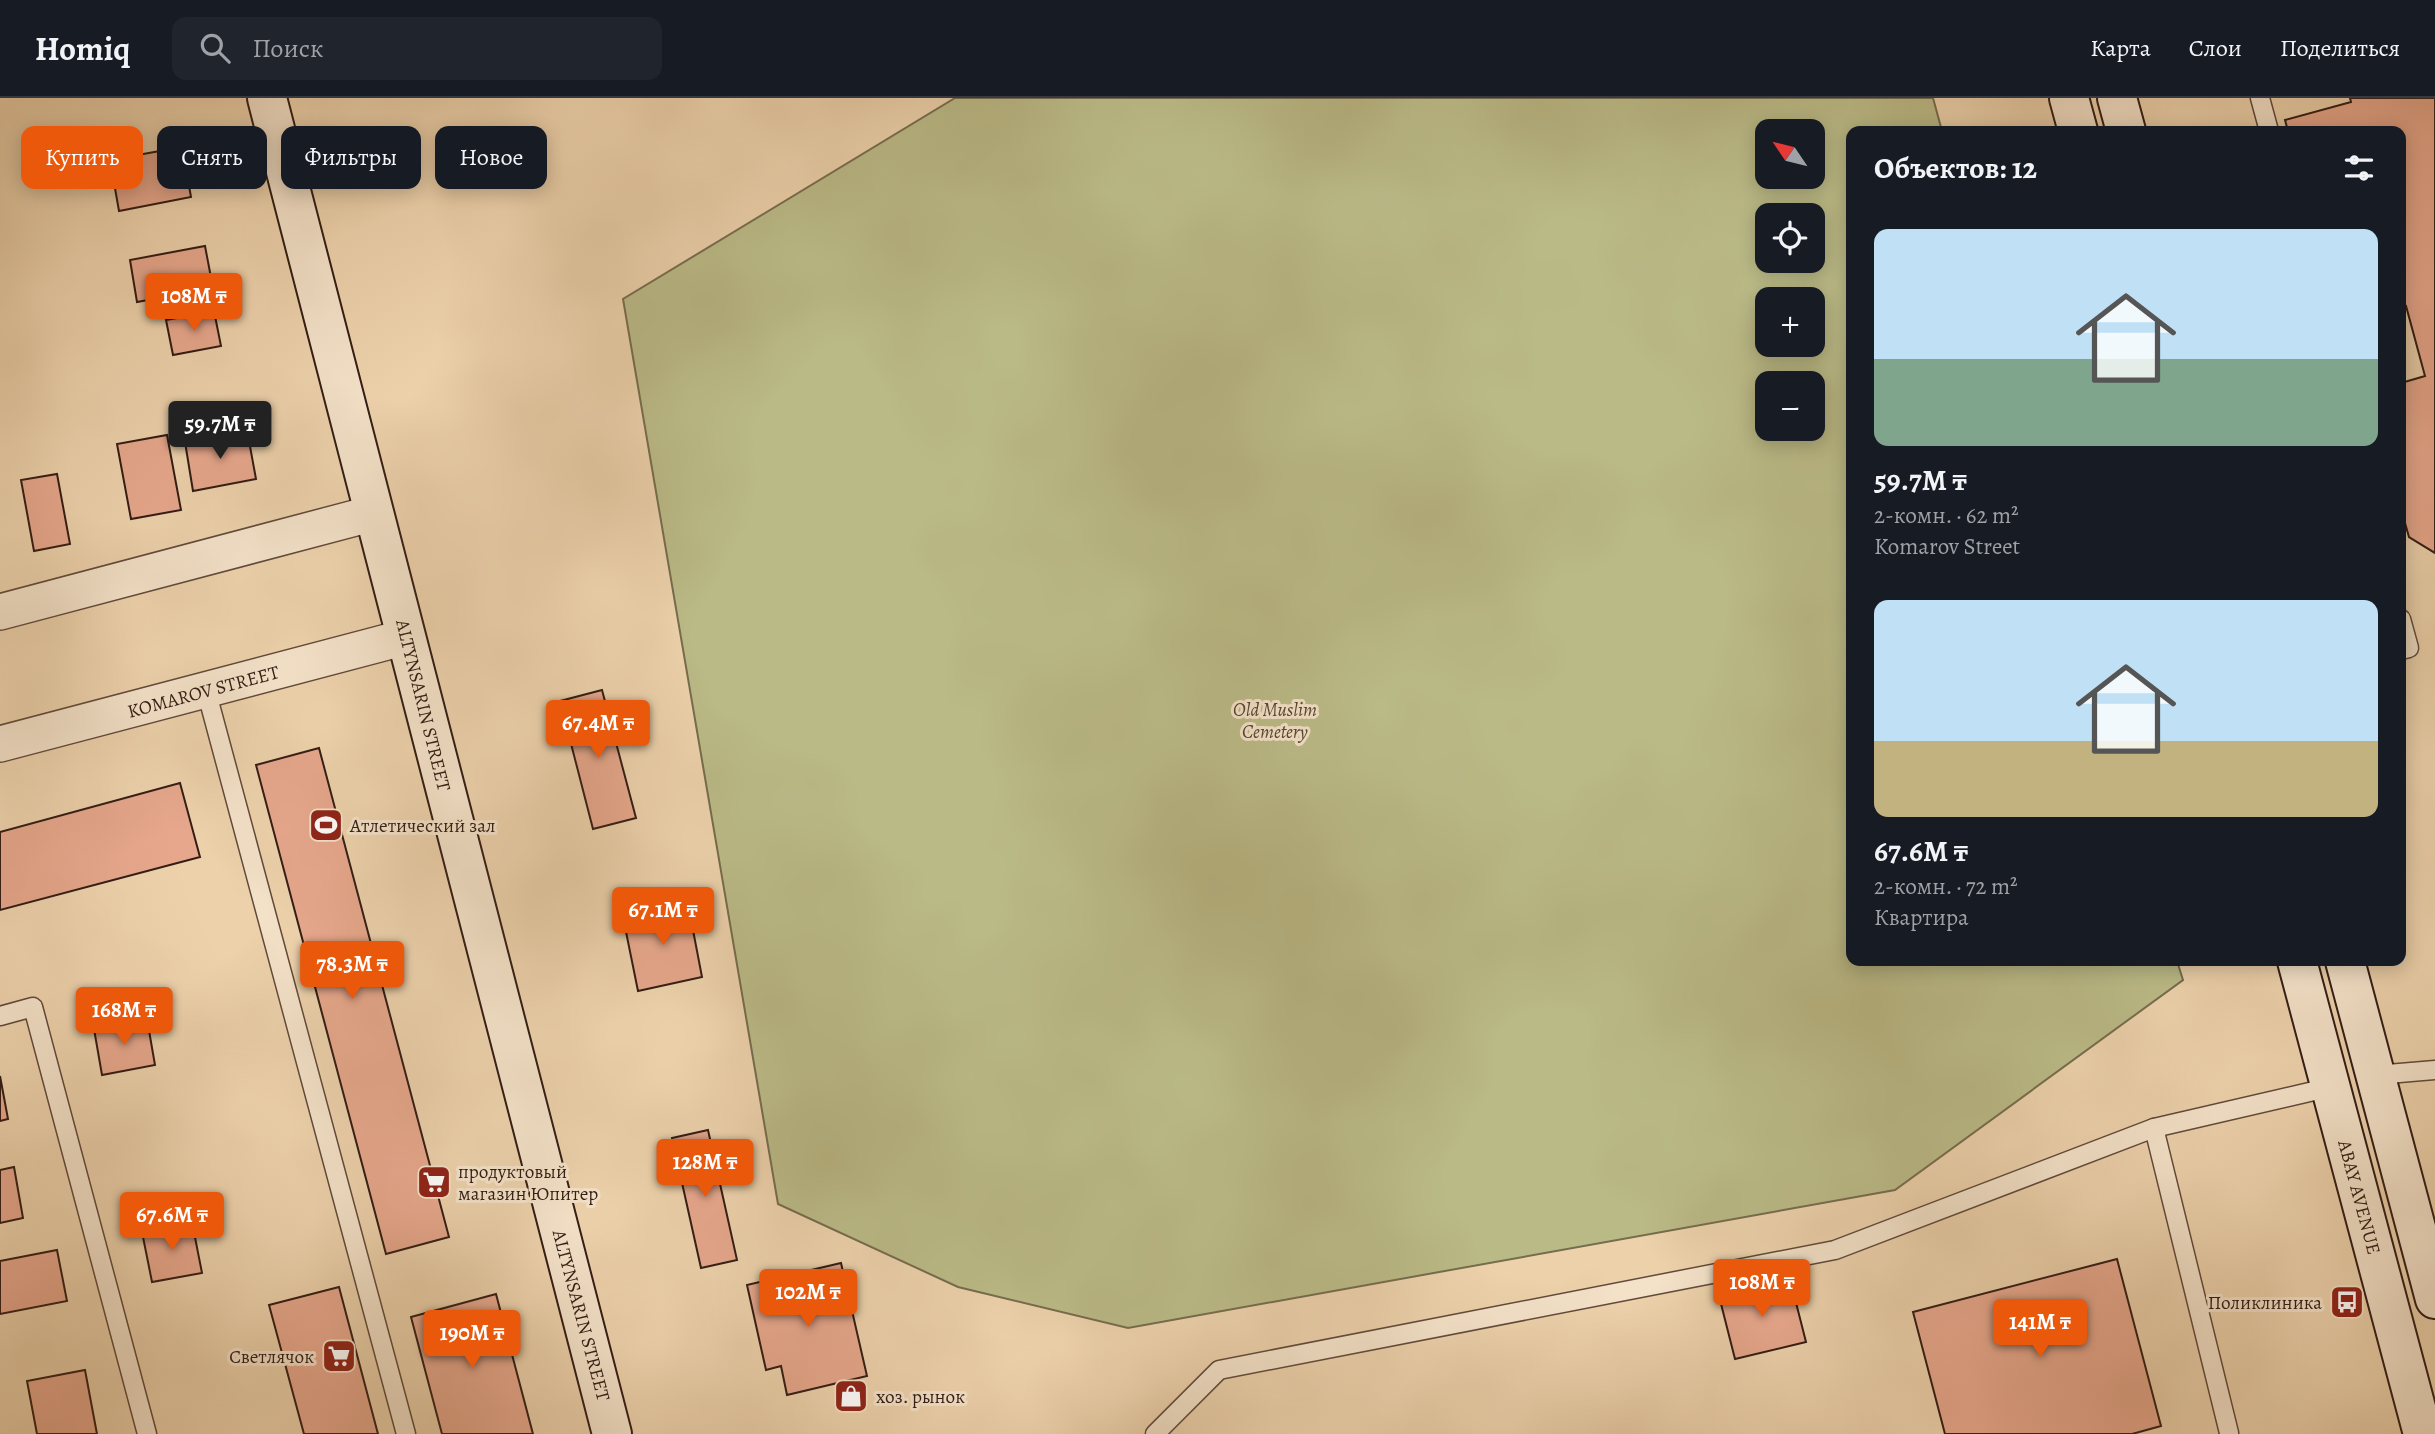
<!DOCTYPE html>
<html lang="ru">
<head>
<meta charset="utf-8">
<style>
	body { margin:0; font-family:Alegreya,serif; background:#20242c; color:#f1f3f6; height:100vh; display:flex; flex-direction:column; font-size:26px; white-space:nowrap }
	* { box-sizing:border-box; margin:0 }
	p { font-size:23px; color:#9ea1a6 }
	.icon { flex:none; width:38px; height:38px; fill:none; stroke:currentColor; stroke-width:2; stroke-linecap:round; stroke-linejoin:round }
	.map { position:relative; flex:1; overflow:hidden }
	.drawer { position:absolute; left:1846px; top:28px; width:560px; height:840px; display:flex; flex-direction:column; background:#171b24; border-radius:14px; box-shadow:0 4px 18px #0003 }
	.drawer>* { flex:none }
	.top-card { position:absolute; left:21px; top:28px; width:665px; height:63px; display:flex; gap:14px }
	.needle { width:46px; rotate:305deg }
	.tools { position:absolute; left:1755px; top:21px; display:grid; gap:14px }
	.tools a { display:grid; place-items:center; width:70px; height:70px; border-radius:14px; background:#171b24; box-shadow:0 4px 18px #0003; font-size:35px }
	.price { position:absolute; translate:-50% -60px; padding:0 16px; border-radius:7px; background:#ea580c; color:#fff; font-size:23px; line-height:46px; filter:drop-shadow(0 2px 4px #0008) }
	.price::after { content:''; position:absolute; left:50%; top:42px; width:21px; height:16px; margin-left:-10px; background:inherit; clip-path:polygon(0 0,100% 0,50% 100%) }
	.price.selected { background:#222; color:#fff }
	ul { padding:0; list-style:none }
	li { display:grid; align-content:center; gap:14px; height:371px; padding:0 28px }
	li span { display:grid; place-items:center; height:217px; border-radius:14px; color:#555 }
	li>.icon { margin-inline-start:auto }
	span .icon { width:126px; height:126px; fill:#fffc; stroke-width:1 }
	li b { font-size:30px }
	h2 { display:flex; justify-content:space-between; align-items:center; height:84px; padding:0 28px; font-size:30px }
	.chip { padding:0 24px; border-radius:14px; background:#171b24; box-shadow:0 4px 18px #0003; font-size:24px; line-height:63px }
	.chip.selected { background:#ea580c; color:#fff }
	header { display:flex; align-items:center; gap:42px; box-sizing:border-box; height:98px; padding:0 35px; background:#171b24; border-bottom:2px solid #363941 }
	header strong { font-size:33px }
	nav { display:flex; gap:38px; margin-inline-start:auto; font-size:24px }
	.search { width:490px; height:63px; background:#20242c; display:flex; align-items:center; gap:18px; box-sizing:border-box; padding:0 24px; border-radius:14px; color:#9ea1a6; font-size:26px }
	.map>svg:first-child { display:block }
	.green { fill:#baba87; stroke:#766c4e; stroke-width:2; fill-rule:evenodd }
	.building { fill:#e6a78c; stroke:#331d15; stroke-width:2 }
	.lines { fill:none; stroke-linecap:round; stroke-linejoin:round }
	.lane-casing { stroke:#614a3a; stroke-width:21 }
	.street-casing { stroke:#614a3a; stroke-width:38 }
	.secondary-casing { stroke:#331d15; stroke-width:42 }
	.lane { stroke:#f3e1c8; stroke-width:18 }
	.street { stroke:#f3e1c8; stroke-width:35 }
	.secondary { stroke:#f3e1c8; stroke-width:38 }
	.labels { text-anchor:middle; stroke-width:6; stroke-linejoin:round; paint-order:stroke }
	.street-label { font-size:19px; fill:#331d15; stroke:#f3e1c8 }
	.park-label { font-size:19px; font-style:italic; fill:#554432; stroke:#f3e1c8 }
	.poi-label { font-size:19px; fill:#331d15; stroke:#f3e1c8; text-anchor:start }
</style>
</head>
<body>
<header>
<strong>Homiq</strong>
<div class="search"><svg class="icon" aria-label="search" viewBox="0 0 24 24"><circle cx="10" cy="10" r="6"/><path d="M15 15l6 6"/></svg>Поиск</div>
<nav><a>Карта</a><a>Слои</a><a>Поделиться</a></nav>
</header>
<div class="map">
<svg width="2435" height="1336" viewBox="0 0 2435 1336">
	<rect width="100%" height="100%" fill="#ecd1ab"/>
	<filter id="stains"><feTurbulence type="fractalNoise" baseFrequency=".00286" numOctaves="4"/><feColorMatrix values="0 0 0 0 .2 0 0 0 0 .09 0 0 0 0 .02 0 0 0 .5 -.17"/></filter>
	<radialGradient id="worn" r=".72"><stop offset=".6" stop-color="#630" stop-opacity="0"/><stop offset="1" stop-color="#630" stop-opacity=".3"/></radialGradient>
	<path class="green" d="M955,0H1933L1942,33H1852V863H2177L2183,882L1895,1092L1128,1230L958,1189L778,1106L623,201ZM1768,33H1813V79H1768ZM1768,117H1813V163H1768ZM1768,201H1813V247H1768ZM1768,285H1813V331H1768Z"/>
	<g class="building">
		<polygon points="2350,0 2435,0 2435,455 2409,439 2401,411 2401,285 2425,278 2406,208 2401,209 2401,33 2288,33 2285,22 2351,4"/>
		<polygon points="182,49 191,99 119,113 110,62"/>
		<polygon points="205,148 213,190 137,204 130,162"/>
		<polygon points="214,213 221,248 173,257 166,222"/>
		<polygon points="247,332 256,381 193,393 185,344"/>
		<polygon points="167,337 181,412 131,421 117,346"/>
		<polygon points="57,376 70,446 34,453 21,382"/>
		<polygon points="602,592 636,720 593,731 560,603"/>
		<polygon points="319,650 449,1139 386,1156 256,667"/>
		<polygon points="180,685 200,759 0,812 0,734"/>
		<polygon points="688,806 702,879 638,893 623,819"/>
		<polygon points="147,921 155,967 102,977 94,931"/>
		<polygon points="0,978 8,1021 0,1023"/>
		<polygon points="708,1032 737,1162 701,1170 672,1040"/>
		<polygon points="14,1069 23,1120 0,1125 0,1072"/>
		<polygon points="192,1124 202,1175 152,1184 142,1134"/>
		<polygon points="57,1152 67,1203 0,1216 0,1163"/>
		<polygon points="2117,1161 2161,1328 2132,1336 1945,1336 1913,1214"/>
		<polygon points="841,1165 867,1278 787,1297 781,1268 766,1272 747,1187"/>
		<polygon points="1790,1181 1806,1244 1735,1261 1719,1198"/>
		<polygon points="339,1189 378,1336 304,1336 269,1207"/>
		<polygon points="496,1196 533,1336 442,1336 411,1219"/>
		<polygon points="85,1272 97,1336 37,1336 27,1283"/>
	</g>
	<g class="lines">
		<g class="lane-casing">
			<g id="lane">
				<polyline points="2260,0 2269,33"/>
				<polyline points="2401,521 2409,550 2401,552"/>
				<polyline points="206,592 406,1336"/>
				<polyline points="0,918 33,909 147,1336"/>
				<polyline points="2376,977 2435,972"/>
				<polyline points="2154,1030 2229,1335"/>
				<polyline points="1155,1336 1219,1272 1835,1152 2154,1030 2331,989"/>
			</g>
		</g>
		<g class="street-casing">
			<g id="street">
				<polyline points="0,514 374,415"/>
				<polyline points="0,646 406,539"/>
			</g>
		</g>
		<g class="secondary-casing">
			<g id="secondary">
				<polyline points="267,0 612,1336"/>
				<polyline points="2069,0 2078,33"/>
				<polyline points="2117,0 2126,33"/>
				<polyline points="2297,863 2423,1336"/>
				<polyline points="2345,863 2435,1201"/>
			</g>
		</g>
		<use href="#lane" class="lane"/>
		<use href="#street" class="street"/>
		<use href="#secondary" class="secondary"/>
	</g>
	<defs>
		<g id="stadium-square" transform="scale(1.75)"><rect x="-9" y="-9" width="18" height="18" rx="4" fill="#8f2418" stroke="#f3e1c8"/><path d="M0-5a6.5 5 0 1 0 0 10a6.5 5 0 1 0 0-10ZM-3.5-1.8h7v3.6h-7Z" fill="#fff"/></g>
		<g id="supermarket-square" transform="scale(1.75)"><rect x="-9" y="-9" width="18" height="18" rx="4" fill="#8f2418" stroke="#f3e1c8"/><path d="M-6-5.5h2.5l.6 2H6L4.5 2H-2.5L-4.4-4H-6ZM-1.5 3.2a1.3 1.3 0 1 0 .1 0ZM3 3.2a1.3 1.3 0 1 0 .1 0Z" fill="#fff"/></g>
		<g id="bus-square" transform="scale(1.75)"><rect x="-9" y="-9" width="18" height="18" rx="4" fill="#8f2418" stroke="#f3e1c8"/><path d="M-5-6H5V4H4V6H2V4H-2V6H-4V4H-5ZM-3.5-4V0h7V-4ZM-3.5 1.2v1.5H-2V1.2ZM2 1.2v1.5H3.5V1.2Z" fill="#fff"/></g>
		<g id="shop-square" transform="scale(1.75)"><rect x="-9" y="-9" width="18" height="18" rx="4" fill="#8f2418" stroke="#f3e1c8"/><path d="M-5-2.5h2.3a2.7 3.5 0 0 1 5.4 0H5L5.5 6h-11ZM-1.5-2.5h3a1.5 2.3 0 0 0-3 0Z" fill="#fff"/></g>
	</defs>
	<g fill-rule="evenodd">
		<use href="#stadium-square" x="326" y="727"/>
		<use href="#supermarket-square" x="434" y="1084"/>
		<use href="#bus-square" x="2347" y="1204"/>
		<use href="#supermarket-square" x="339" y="1258"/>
		<use href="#shop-square" x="851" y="1298"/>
	</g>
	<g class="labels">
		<g class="street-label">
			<text transform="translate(203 593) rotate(-15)" y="7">KOMAROV STREET</text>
			<text transform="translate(424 607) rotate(76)" y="7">ALTYNSARIN STREET</text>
			<text transform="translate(2360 1099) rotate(75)" y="7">ABAY AVENUE</text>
			<text transform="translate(582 1217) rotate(75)" y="7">ALTYNSARIN STREET</text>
		</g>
		<g class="park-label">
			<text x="1275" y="618">Old Muslim<tspan x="1275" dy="22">Cemetery</tspan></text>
		</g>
		<g class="poi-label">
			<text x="350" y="734">Атлетический зал</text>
			<text x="458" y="1080">продуктовый<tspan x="458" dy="22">магазин Юпитер</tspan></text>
			<text x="2322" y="1211" text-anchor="end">Поликлиника</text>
			<text x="314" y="1265" text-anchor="end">Светлячок</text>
			<text x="876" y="1305">хоз. рынок</text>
		</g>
	</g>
	<rect width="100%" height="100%" filter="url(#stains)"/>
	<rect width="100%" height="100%" fill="url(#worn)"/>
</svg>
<div class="tools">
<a><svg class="needle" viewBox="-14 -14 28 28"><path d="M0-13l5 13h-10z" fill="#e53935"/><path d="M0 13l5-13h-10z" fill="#9ea1a6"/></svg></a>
<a><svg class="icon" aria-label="locate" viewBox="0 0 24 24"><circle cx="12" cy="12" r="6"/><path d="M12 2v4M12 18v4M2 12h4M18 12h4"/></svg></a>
<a>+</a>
<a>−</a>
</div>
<b class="price" style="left:194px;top:235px">108M ₸</b>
<b class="price selected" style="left:220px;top:363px">59.7M ₸</b>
<b class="price" style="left:598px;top:662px">67.4M ₸</b>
<b class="price" style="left:663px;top:849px">67.1M ₸</b>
<b class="price" style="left:352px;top:903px">78.3M ₸</b>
<b class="price" style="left:124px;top:949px">168M ₸</b>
<b class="price" style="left:705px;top:1101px">128M ₸</b>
<b class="price" style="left:172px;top:1154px">67.6M ₸</b>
<b class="price" style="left:1762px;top:1221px">108M ₸</b>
<b class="price" style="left:808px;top:1231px">102M ₸</b>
<b class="price" style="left:2040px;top:1261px">141M ₸</b>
<b class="price" style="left:472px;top:1272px">190M ₸</b>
<div class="top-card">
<a class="chip selected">Купить</a>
<a class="chip">Снять</a>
<a class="chip">Фильтры</a>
<a class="chip">Новое</a>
</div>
<section class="drawer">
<h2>Объектов: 12<svg class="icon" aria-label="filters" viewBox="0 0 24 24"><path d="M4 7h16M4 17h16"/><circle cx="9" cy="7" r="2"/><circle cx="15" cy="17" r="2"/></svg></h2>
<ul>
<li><span style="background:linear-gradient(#bfe0f5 60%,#7fa58c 0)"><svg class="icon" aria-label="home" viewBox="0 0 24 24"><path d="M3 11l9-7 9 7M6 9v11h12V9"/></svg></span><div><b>59.7M ₸</b><p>2-комн. · 62 m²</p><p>Komarov Street</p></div></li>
<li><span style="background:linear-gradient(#bfe0f5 65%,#c2b280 0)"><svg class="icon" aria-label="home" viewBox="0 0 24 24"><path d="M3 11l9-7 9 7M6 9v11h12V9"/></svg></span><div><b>67.6M ₸</b><p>2-комн. · 72 m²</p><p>Квартира</p></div></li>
</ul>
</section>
</div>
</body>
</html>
